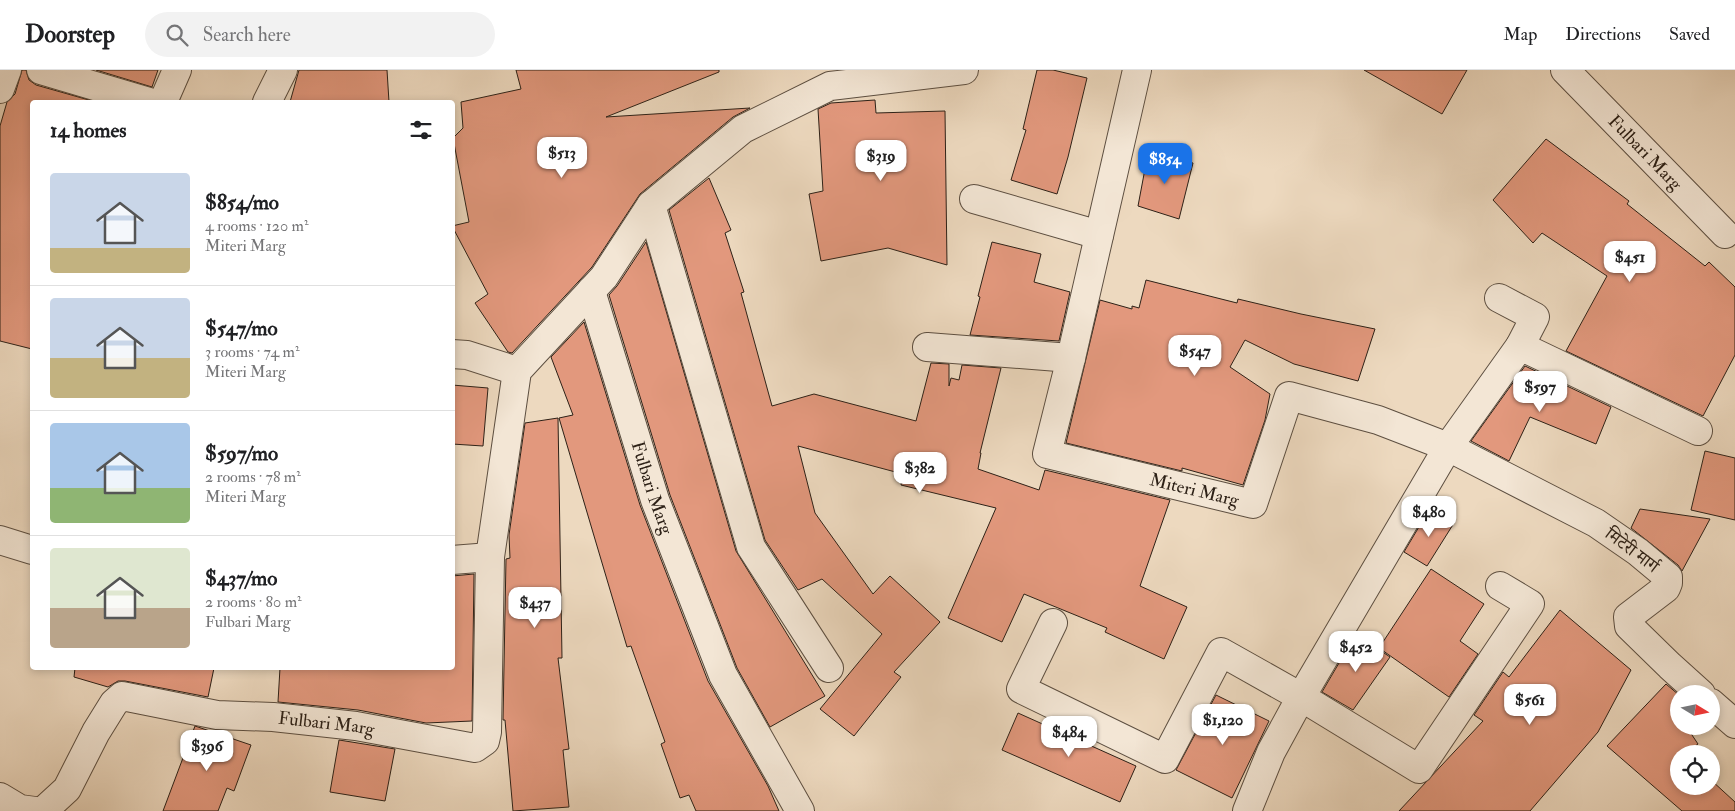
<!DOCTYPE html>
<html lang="en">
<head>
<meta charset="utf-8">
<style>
	body { margin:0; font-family:"IM FELL Double Pica","Noto Serif Devanagari",serif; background:#f2f2f2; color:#202124; height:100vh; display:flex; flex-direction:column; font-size:19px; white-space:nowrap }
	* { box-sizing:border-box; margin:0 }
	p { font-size:16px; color:#757577 }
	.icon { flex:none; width:28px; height:28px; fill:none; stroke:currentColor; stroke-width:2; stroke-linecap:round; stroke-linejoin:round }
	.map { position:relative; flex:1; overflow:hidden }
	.side { position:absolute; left:30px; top:30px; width:425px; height:570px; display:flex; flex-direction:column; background:#fff; border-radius:5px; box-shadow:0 2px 8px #0003 }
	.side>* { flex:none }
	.needle { width:32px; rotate:100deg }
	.tools { position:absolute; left:1670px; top:615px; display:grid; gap:10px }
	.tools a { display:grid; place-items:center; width:50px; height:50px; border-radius:50%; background:#fff; box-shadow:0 2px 8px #0003; font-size:25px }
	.price { position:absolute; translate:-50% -42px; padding:0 11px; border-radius:10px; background:#fff; color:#222; font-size:16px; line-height:32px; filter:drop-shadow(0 1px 2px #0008) }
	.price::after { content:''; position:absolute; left:50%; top:30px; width:15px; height:11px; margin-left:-8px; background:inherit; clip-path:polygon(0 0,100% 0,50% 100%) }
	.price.active { background:#1a73e8; color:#fff }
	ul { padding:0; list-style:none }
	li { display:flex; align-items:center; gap:15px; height:125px; padding:0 20px }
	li+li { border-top:1px solid #e0e0e0 }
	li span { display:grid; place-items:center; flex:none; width:140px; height:100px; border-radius:5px; color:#555 }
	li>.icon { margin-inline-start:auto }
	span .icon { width:60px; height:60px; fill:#fffc; stroke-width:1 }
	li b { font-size:21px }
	h2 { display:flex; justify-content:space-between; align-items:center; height:60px; padding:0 20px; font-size:21px }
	header { display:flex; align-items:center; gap:30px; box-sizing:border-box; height:70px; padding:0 25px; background:#fff; border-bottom:1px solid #e0e0e0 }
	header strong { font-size:24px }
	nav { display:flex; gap:28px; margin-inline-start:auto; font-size:18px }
	.search { width:350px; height:45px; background:#f2f2f2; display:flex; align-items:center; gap:12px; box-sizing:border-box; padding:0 18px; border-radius:28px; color:#757577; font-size:19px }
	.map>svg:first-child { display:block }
	.building { fill:#e2987d; stroke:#2d2117 }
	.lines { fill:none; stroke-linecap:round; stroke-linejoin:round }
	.street-casing { stroke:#5d4f41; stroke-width:30 }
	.street { stroke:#f3e6d5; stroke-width:28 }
	.labels { text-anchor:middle; stroke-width:4.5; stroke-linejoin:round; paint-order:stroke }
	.street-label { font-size:18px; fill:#2d2117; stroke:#f3e6d5 }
</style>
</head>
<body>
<header>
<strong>Doorstep</strong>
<div class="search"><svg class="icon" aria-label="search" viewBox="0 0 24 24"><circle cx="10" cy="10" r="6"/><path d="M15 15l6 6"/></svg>Search here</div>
<nav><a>Map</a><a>Directions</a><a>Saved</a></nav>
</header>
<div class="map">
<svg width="1735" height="741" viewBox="0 0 1735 741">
	<rect width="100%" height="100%" fill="#edd9bf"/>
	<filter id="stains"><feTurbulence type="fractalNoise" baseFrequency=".004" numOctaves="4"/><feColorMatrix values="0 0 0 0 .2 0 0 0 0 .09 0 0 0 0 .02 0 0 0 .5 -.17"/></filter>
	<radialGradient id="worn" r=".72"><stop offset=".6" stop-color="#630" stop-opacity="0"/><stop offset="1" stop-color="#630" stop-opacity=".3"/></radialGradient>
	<g class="building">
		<polygon points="22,0 26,0 29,10 36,15 96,32 32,32 32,279 0,271 0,56 7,32 15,24"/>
		<polygon points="96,0 158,0 152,17"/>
		<polygon points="299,0 387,0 389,32 290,32"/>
		<polygon points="516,0 719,0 719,2 606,47 750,38 733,47 640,124 592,197 512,283 508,282 475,233 488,224 452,156 469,152 453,68 463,58 461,32 521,19"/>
		<polygon points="1037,0 1053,0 1087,8 1068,87 1057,124 1011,110 1026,60 1023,59"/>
		<polygon points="1364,0 1467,0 1442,44"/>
		<polygon points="875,30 876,43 945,41 947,195 888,178 821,191 809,124 823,121 818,39 831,33"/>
		<polygon points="1546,69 1629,131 1627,134 1705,196 1709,192 1735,217 1735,285 1703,346 1566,281 1607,206 1542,163 1533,173 1493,130"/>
		<polygon points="1148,83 1193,93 1179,149 1138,136"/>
		<polygon points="709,108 731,160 725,163 744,222 741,223 772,336 814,324 916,351 931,293 949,294 949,316 951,308 959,310 962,295 1001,298 980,383 981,383 978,399 1039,420 1045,400 1170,430 1140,516 1187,537 1164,589 1105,562 1107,558 1024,524 1002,572 948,548 996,438 901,415 903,404 798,376 815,443 873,524 890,506 940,552 894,602 901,607 854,666 820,639 882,564 822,509 798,520 765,470 669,140"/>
		<polygon points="646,172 736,481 825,626 770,657 737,598 670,425 609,225 617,216"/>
		<polygon points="992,172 1041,184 1034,212 1070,222 1059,271 970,265 980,227 978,226"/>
		<polygon points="1146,210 1237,233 1238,229 1301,244 1375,259 1358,311 1294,294 1245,270 1230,297 1270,324 1265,350 1243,415 1182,398 1182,401 1066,373 1100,230 1132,239 1132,236 1139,238"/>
		<polygon points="584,252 640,435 708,611 768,716 779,741 696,741 689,725 680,728 661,674 665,672 631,576 627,577 559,348 573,345 551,287"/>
		<polygon points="1525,296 1611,337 1596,374 1530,347 1509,391 1471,371"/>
		<polygon points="452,315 488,318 483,376 452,374"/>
		<polygon points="558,348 562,588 558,588 569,679 563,680 569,737 513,741 505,650 503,650 506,489 510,488 509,465 525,353"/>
		<polygon points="1705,381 1735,388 1735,450 1691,440"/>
		<polygon points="1640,439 1710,449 1682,501 1678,495 1631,458"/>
		<polygon points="1429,440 1454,453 1427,496 1404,482"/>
		<polygon points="1431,499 1484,534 1460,571 1478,584 1449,627 1379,578"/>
		<polygon points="474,504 472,651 426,653 358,640 278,632 280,598 452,598 452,506"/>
		<polygon points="1560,540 1631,600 1598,662 1530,741 1399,741 1483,651 1474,645 1503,602 1509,607"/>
		<polygon points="1356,564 1390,587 1353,640 1322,622"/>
		<polygon points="75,598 214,598 208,627 125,611 118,611 108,617 74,607"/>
		<polygon points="1666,614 1679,625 1679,656 1686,656 1698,674 1684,684 1679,684 1679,716 1711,716 1711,710 1735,732 1735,741 1682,741 1607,676"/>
		<polygon points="1216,625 1269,651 1232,728 1176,700"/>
		<polygon points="1018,643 1136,696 1120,732 1002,680"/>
		<polygon points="195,656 251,675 234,721 227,718 218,741 163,741"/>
		<polygon points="339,670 395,679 385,731 330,722"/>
	</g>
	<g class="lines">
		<g class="street-casing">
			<g id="street">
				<polyline points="41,0 149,32"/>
				<path id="s1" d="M1137,0L1071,288L1047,384L1253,434L1289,326L1378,350L1448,377L1596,453L1638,482L1668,507V513L1666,518L1628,547L1629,556L1670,596L1701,624"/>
				<path id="s2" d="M1565,0L1725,164"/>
				<polyline points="0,19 7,0"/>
				<polyline points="163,32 177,0"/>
				<polyline points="267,32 283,0"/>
				<polyline points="974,129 1099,165"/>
				<polyline points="651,135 751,477 829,598"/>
				<path id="s3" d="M591,221L655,430L723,605L800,741"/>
				<polyline points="1499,228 1535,247 1520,276"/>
				<polyline points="927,277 1071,288"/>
				<polyline points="452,284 467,285 517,301"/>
				<polyline points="0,470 32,480"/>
				<polyline points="452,490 490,487"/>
				<polyline points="1053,553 1021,619 1165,689 1221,582 1301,627 1419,699 1530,534 1500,516"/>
				<polyline points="1711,633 1735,654"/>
				<polyline points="0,727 20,739 35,741"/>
				<path id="s4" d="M43,741L67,719L96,662L114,633L122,626L217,645L273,647L356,656L475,678L485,671L487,662L490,487L517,301L604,207L651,135L743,59L830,16L964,0"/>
				<polyline points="1247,741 1271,682 1301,627 1448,377 1520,276 1698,361"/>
			</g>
		</g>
		<use href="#street" class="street"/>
	</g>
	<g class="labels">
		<g class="street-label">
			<text dy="6" stroke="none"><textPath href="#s2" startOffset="115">Fulbari Marg</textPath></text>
			<text dy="6" stroke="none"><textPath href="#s3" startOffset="206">Fulbari Marg</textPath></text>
			<text dy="6" stroke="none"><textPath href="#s1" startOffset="546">Miteri Marg</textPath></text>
			<text transform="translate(1632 480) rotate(37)" y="6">मिटेरी मार्ग</text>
			<text dy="6" stroke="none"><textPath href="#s4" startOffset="348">Fulbari Marg</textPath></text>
		</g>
	</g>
	<rect width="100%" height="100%" filter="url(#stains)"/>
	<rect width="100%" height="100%" fill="url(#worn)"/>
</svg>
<div class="tools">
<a><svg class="needle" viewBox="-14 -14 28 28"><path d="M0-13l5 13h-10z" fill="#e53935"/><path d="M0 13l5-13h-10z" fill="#757577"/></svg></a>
<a><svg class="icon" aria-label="locate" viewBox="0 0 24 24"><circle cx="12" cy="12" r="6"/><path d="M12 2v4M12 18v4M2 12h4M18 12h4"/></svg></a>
</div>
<b class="price" style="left:562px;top:109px">$513</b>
<b class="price" style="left:881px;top:112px">$319</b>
<b class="price active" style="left:1165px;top:115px">$854</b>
<b class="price" style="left:1630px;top:213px">$451</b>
<b class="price" style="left:1195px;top:307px">$547</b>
<b class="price" style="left:1540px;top:343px">$597</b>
<b class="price" style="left:920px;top:424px">$382</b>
<b class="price" style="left:1429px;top:468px">$480</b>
<b class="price" style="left:535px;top:559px">$437</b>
<b class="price" style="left:1356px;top:603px">$452</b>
<b class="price" style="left:1530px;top:656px">$561</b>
<b class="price" style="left:1223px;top:676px">$1,120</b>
<b class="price" style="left:1069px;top:688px">$484</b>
<b class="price" style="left:207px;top:702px">$396</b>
<section class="side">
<h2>14 homes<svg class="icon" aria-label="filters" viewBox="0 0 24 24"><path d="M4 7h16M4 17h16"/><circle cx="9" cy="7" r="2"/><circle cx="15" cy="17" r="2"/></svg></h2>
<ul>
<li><span style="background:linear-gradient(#c9d6e8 75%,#c2b280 0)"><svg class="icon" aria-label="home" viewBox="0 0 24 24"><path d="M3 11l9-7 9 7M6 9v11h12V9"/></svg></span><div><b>$854/mo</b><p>4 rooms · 120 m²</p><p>Miteri Marg</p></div></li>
<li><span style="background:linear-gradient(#c9d6e8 60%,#c2b280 0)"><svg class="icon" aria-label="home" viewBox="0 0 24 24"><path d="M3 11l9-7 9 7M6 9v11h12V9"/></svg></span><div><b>$547/mo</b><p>3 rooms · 74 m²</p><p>Miteri Marg</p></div></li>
<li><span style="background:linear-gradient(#a9c7e8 65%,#8fb573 0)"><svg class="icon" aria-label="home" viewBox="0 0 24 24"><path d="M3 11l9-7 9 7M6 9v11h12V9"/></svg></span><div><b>$597/mo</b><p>2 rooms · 78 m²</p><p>Miteri Marg</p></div></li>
<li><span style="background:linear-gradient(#dfe7d0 60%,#b9a48a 0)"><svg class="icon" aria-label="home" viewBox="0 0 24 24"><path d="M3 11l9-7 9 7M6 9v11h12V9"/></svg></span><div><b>$437/mo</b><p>2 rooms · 80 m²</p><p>Fulbari Marg</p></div></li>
</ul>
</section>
</div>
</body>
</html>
